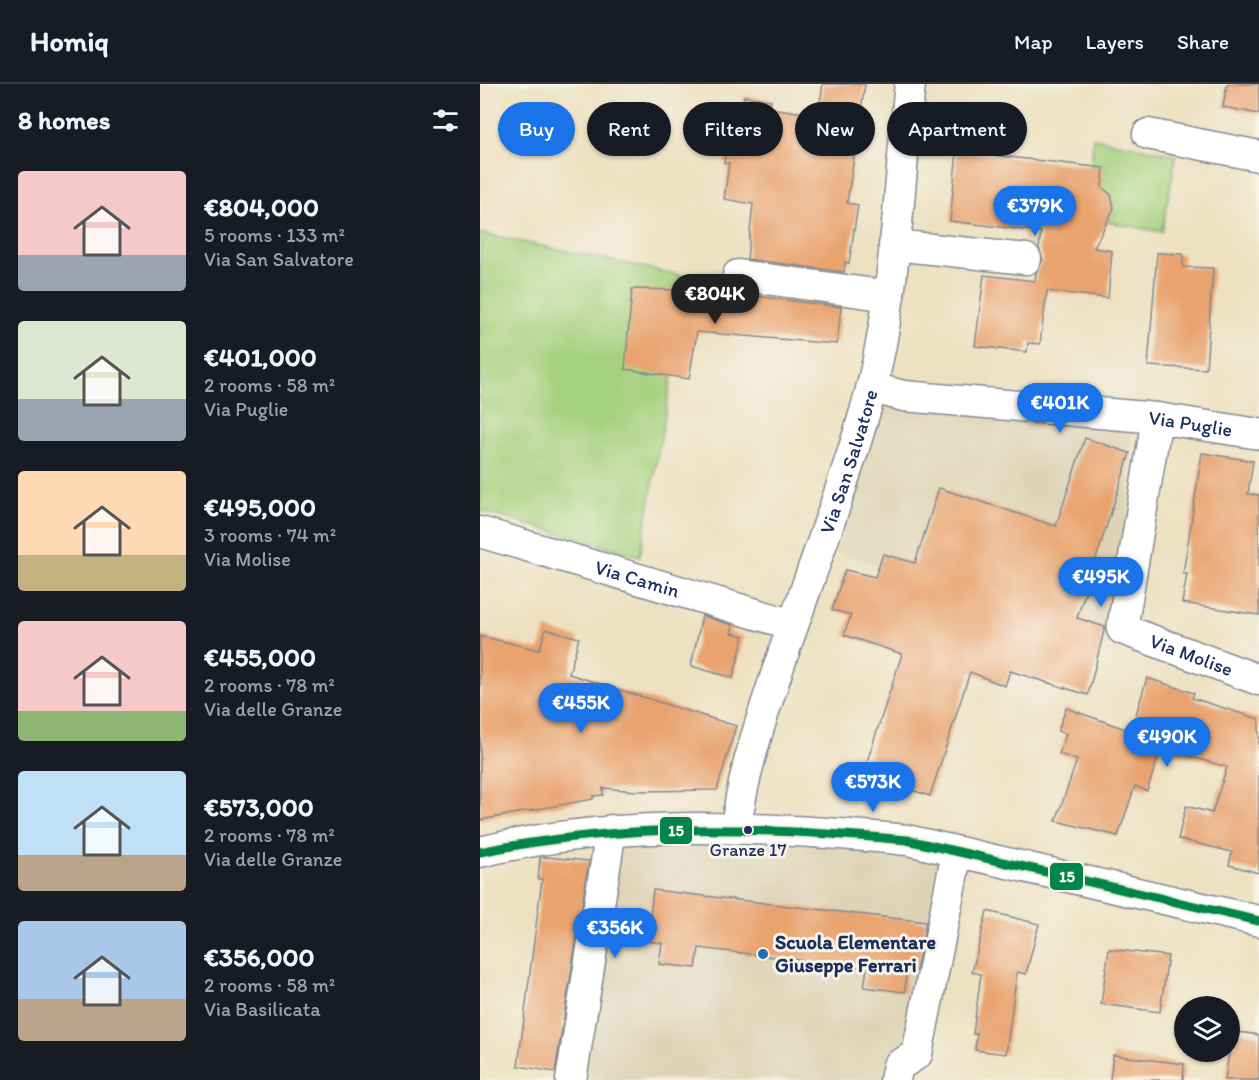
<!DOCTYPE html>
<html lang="en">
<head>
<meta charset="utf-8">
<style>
	body { margin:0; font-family:Itim,sans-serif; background:#242831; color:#f1f3f6; height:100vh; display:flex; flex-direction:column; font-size:22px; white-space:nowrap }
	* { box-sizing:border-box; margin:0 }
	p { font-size:20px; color:#9ea1a6 }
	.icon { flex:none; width:33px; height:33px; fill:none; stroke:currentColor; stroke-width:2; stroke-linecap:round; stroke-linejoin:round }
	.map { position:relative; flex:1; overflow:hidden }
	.sheet { display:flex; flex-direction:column; background:#171b24; width:480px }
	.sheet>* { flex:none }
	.guide { position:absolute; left:18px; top:18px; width:570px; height:54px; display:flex; gap:12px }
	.controls { position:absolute; left:694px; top:912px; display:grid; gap:12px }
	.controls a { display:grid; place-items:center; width:66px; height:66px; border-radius:50%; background:#171b24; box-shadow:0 2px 4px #0004; font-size:30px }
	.price { position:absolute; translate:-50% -51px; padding:0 14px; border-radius:21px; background:#1a73e8; color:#fff; font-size:20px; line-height:39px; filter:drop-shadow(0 2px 3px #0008) }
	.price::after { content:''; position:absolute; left:50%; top:36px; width:18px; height:14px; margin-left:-9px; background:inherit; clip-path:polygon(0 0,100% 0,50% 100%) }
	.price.current { background:#222; color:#fff }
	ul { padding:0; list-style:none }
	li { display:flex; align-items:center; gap:18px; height:150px; padding:0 18px }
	li span { display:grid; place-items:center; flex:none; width:168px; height:120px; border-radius:6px; color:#555 }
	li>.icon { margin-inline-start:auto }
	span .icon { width:72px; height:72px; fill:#fffc; stroke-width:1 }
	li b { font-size:26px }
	h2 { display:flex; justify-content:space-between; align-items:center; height:72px; padding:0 18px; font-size:26px }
	.tag { padding:0 21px; border-radius:27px; background:#171b24; box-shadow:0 2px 4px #0004; font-size:21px; line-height:54px }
	.tag.current { background:#1a73e8; color:#fff }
	header { display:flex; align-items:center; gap:36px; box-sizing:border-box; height:84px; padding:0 30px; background:#171b24; border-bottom:2px solid #363941 }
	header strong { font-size:28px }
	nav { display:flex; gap:33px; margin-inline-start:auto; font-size:21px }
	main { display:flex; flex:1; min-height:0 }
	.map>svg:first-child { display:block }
	.built { fill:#ded3b6 }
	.green { fill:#a6d27f; stroke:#60806e; stroke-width:1.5 }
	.building { fill:#e9a36e }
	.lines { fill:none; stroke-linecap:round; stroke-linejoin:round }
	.minor-casing { stroke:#848890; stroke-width:33 }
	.minor { stroke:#fff; stroke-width:30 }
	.bus-1-casing { stroke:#f7f3e8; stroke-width:14 }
	.bus-1 { stroke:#00854a; stroke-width:9 }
	.bus-dot { fill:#1b2f5e; stroke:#f7f3e8; stroke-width:2 }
	.poi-dot { fill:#1f6fb2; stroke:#f7f3e8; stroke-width:2 }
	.labels { text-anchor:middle; stroke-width:6; stroke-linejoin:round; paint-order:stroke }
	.bus-label { font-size:18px; fill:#1b2f5e; stroke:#f7f3e8 }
	.street-label { font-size:20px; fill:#1b2f5e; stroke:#f7f3e8 }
	.poi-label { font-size:20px; font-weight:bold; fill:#1b2f5e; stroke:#f7f3e8; text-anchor:start }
	.line-badge { stroke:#f7f3e8; stroke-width:2 }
	.badge-label { font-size:16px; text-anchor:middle; font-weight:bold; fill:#fff }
</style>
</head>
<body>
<header>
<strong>Homiq</strong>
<nav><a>Map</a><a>Layers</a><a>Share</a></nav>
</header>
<main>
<section class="sheet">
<h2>8 homes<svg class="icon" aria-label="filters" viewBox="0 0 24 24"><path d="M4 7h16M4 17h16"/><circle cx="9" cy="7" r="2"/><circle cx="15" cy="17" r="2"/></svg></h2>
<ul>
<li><span style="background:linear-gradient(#f6c9c9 70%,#9aa5b1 0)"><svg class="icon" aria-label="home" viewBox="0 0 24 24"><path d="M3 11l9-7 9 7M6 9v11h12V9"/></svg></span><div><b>€804,000</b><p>5 rooms · 133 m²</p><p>Via San Salvatore</p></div></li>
<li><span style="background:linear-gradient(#dfe7d0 65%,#9aa5b1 0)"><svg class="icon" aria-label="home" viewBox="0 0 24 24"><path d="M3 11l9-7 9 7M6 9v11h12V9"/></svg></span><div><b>€401,000</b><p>2 rooms · 58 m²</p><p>Via Puglie</p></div></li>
<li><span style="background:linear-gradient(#ffd9b3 70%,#c2b280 0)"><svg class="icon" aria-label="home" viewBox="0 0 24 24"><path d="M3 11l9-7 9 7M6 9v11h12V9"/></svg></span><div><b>€495,000</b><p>3 rooms · 74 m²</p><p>Via Molise</p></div></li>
<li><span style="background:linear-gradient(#f6c9c9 75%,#8fb573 0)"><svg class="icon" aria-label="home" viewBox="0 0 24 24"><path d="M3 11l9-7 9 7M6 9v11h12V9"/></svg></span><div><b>€455,000</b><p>2 rooms · 78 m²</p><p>Via delle Granze</p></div></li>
<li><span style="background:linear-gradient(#bfe0f5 70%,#b9a48a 0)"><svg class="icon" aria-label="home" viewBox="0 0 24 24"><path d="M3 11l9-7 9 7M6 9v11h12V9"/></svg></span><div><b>€573,000</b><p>2 rooms · 78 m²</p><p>Via delle Granze</p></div></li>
<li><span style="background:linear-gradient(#a9c7e8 65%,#b9a48a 0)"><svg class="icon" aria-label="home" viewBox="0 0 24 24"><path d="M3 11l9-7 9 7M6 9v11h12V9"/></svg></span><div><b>€356,000</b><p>2 rooms · 58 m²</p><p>Via Basilicata</p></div></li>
</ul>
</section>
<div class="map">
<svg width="779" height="996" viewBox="0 0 779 996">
	<rect width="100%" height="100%" fill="#f7f3e8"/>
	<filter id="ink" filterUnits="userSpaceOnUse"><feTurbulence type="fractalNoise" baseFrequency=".0167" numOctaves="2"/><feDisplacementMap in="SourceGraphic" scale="12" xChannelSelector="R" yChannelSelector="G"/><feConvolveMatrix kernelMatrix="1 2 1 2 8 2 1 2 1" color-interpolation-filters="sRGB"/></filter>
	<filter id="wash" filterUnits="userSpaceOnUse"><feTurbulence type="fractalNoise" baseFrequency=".008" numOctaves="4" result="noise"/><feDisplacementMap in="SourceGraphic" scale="24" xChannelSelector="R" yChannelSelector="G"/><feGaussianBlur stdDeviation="1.35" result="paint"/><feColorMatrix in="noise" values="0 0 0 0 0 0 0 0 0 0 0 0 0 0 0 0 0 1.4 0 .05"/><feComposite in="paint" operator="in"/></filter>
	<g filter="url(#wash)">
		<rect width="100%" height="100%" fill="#ede1c1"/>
		<g class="built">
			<polygon points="406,314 653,344 640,557 356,469"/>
			<polygon points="132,747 471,772 435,968 409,996 95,996"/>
		</g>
		<g class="green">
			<polygon points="613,54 696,71 682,148 609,135"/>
			<polygon points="0,149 209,193 160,472 0,427"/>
		</g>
		<g id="blocks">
			<g class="building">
				<polygon points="343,0 385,0 367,119 378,121 369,179 365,178 364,188 267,175 273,120 244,115 249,79 244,79 248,52 257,54 264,12 291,16 289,24 338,31"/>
				<polygon points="747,0 779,0 779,30 743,23"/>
				<polygon points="477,67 624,84 622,103 631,111 634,124 614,164 632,167 628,214 567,207 560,260 548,259 547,268 495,262 504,191 555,197 556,188 563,176 559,164 561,148 470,137"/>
				<polygon points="677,169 703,170 703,183 733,184 726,285 668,282"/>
				<polygon points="205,203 361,223 357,260 217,248 209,295 145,285 152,205 205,206"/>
				<polygon points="605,354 650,369 597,534 625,543 608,611 530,587 525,602 490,588 450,712 383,690 422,570 364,551 371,531 352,526 365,486 395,493 403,470 435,479 459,404 576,442"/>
				<polygon points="722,369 773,377 768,410 779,411 779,531 702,519 707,490 703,490"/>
				<polygon points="222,532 253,541 251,549 264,552 253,594 211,582"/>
				<polygon points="66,545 99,554 89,590 256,642 237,706 156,707 123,704 123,711 113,712 113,715 0,736 0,552 59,566"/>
				<polygon points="667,594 714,609 712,614 779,635 779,789 749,781 752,768 698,755 706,722 732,729 747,683 681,664 667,707 655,702 638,752 576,737 597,676 579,670 586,650 578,647 586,624 651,647"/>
				<polygon points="66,773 109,777 75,988 38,982 62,795 58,795 60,774"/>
				<polygon points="173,806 446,838 436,887 426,885 425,908 384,903 387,884 219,864 216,884 179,880 182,859 167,857"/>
				<polygon points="507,827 559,840 546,890 537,888 526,970 495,966 497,950 493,950 501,890 492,888"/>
				<polygon points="629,865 688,872 680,928 621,920"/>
				<polygon points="752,947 779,951 779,996 745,996"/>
				<polygon points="633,971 704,980 703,996 630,996"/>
			</g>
		</g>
	</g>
	<g filter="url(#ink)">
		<use href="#blocks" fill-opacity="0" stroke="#848890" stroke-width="1.5"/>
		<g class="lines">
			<g class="minor-casing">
				<g id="minor">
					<polyline points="668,50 779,72"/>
					<polyline points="414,161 546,175"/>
					<polyline points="258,191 409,212"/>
					<path id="s1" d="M392,304L424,312L677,334L779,350"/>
					<path id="s2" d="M677,334L642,545L779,596"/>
					<path id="s3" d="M0,448L313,541"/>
					<path id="s4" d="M256,744C263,688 281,636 299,582C328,496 361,412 386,324C416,219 418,107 430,0"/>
					<path d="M0,768C140,734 284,742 427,756L779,837"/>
					<polyline points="91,996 131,746"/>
					<polyline points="415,996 418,982 437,970 477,768"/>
				</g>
			</g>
			<use href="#minor" class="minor"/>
			<g class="bus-1-casing">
				<path id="bus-1" d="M0,768C146,738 279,743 427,756L779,837"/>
			</g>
			<use href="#bus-1" class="bus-1"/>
		</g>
	</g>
	<circle class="bus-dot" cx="268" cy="746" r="5"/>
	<circle class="poi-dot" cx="283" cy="870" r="6"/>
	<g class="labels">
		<g class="bus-label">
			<text x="268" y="772">Granze 17</text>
		</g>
		<g class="street-label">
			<text dy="7" stroke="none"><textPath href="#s1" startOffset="321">Via Puglie</textPath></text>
			<text dy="7" stroke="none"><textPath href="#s4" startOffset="384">Via San Salvatore</textPath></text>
			<text dy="7" stroke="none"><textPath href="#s3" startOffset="164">Via Camin</textPath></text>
			<text dy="7" stroke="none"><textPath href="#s2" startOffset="288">Via Molise</textPath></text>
		</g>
		<g class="poi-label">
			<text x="295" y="865">Scuola Elementare<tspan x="295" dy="23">Giuseppe Ferrari</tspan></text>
		</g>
	</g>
	<g class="line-badge">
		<rect x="179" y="732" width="34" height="29" rx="6" fill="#00854a"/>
		<rect x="569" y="778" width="35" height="29" rx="6" fill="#00854a"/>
	</g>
	<g class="badge-label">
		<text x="196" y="752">15</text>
		<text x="587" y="798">15</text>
	</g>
</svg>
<div class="controls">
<a><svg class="icon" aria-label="layers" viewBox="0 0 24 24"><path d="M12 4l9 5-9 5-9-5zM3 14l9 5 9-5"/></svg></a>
</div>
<b class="price" style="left:555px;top:153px">€379K</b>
<b class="price current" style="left:235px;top:241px">€804K</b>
<b class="price" style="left:580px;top:350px">€401K</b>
<b class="price" style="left:621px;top:524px">€495K</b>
<b class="price" style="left:101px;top:650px">€455K</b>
<b class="price" style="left:687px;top:684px">€490K</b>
<b class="price" style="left:393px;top:729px">€573K</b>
<b class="price" style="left:135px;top:875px">€356K</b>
<div class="guide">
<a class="tag current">Buy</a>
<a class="tag">Rent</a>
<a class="tag">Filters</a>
<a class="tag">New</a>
<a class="tag">Apartment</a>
</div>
</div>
</main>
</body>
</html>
